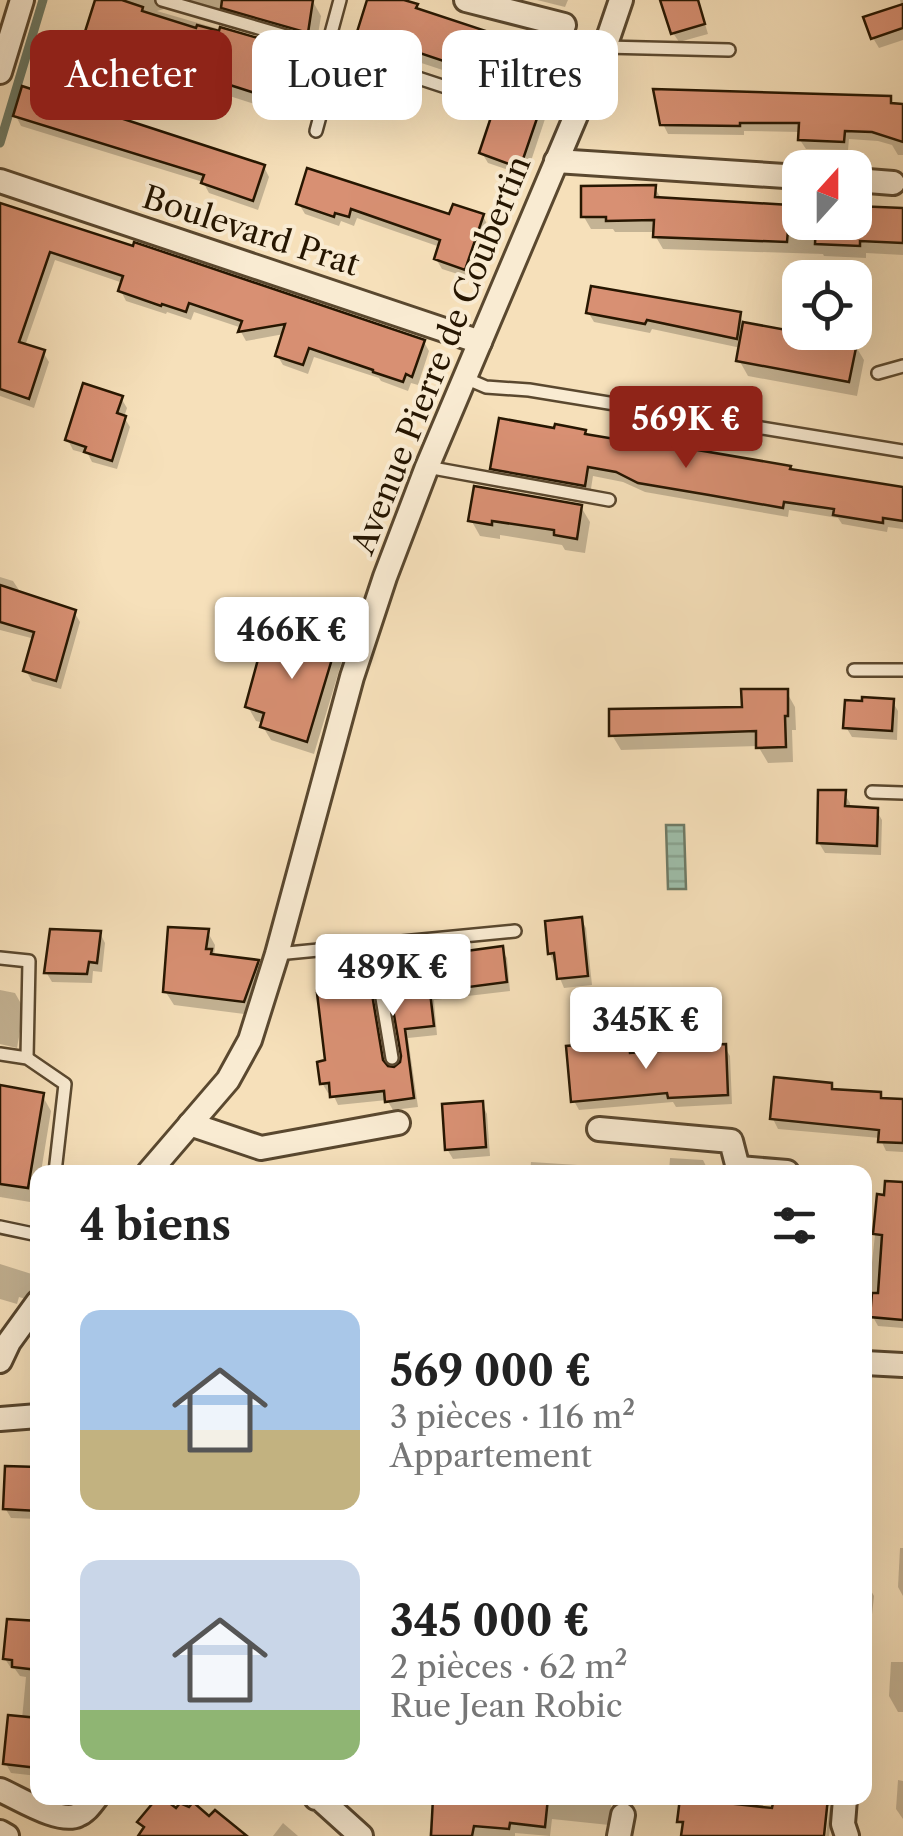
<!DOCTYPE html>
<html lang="fr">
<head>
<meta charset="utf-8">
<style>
	body { margin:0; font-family:"Libre Caslon Text",serif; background:#f6f6f6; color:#222; height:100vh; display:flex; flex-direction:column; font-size:38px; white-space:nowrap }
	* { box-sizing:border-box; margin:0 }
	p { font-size:32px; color:#767676 }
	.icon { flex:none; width:55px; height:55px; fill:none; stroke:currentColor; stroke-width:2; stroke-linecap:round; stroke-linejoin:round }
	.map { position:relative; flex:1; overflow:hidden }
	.drawer { position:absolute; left:30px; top:1165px; width:842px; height:640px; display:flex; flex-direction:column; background:#fff; border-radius:20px; box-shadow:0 10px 40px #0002 }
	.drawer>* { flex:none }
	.top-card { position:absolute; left:30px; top:30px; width:845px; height:90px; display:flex; gap:20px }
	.needle { width:65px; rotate:21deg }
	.buttons { position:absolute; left:782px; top:150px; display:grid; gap:20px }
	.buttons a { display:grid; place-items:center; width:90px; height:90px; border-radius:20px; background:#fff; box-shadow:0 10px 40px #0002; font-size:50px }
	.price { position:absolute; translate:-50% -85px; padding:0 22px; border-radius:10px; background:#fff; color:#222; font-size:32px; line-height:65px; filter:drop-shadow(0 2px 5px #0008) }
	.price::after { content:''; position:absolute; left:50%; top:60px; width:30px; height:22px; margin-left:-15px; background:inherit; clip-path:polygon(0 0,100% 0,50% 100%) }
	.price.current { background:#8f2418; color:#fff }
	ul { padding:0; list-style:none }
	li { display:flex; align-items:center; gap:30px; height:250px; padding:0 50px }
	li span { display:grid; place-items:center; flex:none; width:280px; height:200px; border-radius:20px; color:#555 }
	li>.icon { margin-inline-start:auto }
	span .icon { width:120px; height:120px; fill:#fffc; stroke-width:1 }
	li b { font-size:42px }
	h2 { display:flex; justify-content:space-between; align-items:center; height:120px; padding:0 50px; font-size:42px }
	.chip { padding:0 35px; border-radius:20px; background:#fff; box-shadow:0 10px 40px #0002; font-size:35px; line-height:90px }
	.chip.current { background:#8f2418; color:#fff }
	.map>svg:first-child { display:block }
	.water { fill:url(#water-rules); stroke:#6e7b66; stroke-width:2.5 }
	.shadow { fill:#0003 }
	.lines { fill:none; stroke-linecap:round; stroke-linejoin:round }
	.stream { stroke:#6e7b66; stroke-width:9 }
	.building { fill:#d89073; stroke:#261601; stroke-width:2.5 }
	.service-casing { stroke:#5a482f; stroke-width:16 }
	.minor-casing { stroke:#5a482f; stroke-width:28 }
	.service { stroke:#f9ebd2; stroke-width:11 }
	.minor { stroke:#f9ebd2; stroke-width:22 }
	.labels { text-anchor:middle; stroke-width:8; stroke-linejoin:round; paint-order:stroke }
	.street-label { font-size:32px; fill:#261601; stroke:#f9ebd2 }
</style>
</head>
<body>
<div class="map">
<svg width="903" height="1836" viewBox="0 0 903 1836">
	<defs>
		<pattern id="water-rules" width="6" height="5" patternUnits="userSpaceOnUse" patternTransform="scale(2.5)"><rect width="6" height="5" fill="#9ebeaa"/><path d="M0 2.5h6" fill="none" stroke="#88a390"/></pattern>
	</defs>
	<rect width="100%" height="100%" fill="#f6e0ba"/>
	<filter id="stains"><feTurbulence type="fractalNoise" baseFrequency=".002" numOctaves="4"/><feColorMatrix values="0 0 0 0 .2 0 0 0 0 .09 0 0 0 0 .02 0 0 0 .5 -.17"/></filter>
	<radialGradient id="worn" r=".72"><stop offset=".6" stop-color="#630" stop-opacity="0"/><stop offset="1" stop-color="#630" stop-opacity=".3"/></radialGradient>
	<polygon class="water" points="666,825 684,825 686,889 668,889"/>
	<g class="shadow">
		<polygon points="98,0 312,0 321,16 316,47 174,6 157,11 304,54 313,69 311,85 306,84 295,117 95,53 86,37"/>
		<polygon points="370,0 384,0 514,43 522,57 513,87 543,97 549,107 526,176 488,163 482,153 503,90 367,45 359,32"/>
		<polygon points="537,0 568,0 565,7"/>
		<polygon points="663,0 698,0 708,34 679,42 673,33"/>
		<polygon points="900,0 903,0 903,40 879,48 873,38 902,7"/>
		<polygon points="903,108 903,155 898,155 892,145 878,141 849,139 848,150 806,149 800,140 801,132 744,131 744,135 668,134 663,124"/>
		<polygon points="16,116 264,167 269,177 258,210 209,193 203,182 21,126"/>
		<polygon points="655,188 662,200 800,208 800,222 855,222 855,208 903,214 903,255 866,253 866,258 824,256 823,254 663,249 656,237 656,232 615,232 613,229 591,229 584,217"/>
		<polygon points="299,204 451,217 483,216 488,226 470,278 442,269 436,259 440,247 357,218 354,226 341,221 339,226 305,214"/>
		<polygon points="0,206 424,342 429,351 418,385 411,383 408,391 381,381 379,378 314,357 308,374 283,365 277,355 284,334 246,341 241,332 242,328 194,312 191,320 167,312 166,314 126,301 121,291 123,283 55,260 25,346 43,352 49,362 34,408 0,396"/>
		<polygon points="588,312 739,315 745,325 855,345 864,360 857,396 748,376 739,360 741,348 652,329 650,333 594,322"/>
		<polygon points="121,398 127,408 124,417 130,427 117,469 92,462 88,454 73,450 68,440"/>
		<polygon points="556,431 584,432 587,437 903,489 903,529 888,527 887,532 842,524 838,518 789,510 788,517 645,492 623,482 593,476 590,495 498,478 493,468"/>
		<polygon points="581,507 590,522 585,553 565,550 562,545 500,535 500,539 480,536 471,520"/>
		<polygon points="0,577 13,581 19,590 18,594 74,612 80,622 61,689 32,681 26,671 35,639 0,630"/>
		<polygon points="336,641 344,654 314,754 271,740 263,727 264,723 256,721 248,707 285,650"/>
		<polygon points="786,691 795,707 796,730 792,730 793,762 768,763 758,746 621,750 612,735 744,710"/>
		<polygon points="892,701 898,711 897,740 852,737 846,727"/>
		<polygon points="844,793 850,803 850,809 876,810 882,820 881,855 825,853 819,843"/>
		<polygon points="581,919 586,928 592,985 564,988 550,954"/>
		<polygon points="207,931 215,945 214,957 258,962 266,976 252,1015 174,1005 165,991"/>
		<polygon points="100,933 105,943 102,972 93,971 92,983 52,982 46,972"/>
		<polygon points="501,949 507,958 510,991 434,1000 437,1035 408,1038 418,1107 393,1110 387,1100 338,1105 332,1092 328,1093 322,1083 327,1063 369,985 374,994 386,1069 395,1070 403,1063 388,964"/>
		<polygon points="0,990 15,993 24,1009 17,1048 0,1044"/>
		<polygon points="724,1046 730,1056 732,1104 676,1107 673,1102 579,1110 574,1101 590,1050 628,1047 633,1055"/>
		<polygon points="831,1085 835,1092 880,1094 883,1100 903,1101 903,1152 886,1151 880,1138 778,1129 773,1119"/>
		<polygon points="42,1095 51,1111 41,1172 38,1172 36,1203 0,1197 0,1110"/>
		<polygon points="482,1104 487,1114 490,1156 453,1159 447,1149"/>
		<polygon points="670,1158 703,1160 709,1172 669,1172"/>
		<polygon points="531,1162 578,1165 582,1172 530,1172"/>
		<polygon points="879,1197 903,1200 903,1328 878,1326 873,1317 865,1317 865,1272 871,1272"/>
		<polygon points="0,1264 38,1276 38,1290 29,1300 19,1297 17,1304 0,1299"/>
		<polygon points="38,1470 38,1519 11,1518 5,1508"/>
		<polygon points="900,1548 903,1548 903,1596 898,1587"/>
		<polygon points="865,1587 869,1587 874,1596 871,1624 865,1623"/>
		<polygon points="38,1624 38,1776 11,1773 6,1764 22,1719 26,1677 20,1676 15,1669 11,1668 5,1659"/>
		<polygon points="891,1662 903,1662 903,1712 898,1712 889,1696"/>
		<polygon points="898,1780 903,1781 903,1819 896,1809"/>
		<polygon points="179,1798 184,1798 210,1820 243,1836 149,1836 140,1822 176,1815"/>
		<polygon points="411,1798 454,1798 494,1804 495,1798 612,1798 609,1825 552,1819 550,1836 515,1833 515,1836 429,1836 433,1802"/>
		<polygon points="682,1798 720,1798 722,1805 774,1811 776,1798 827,1800 832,1810 829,1836 826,1836 830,1806 825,1806 821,1836 683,1836 684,1829 680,1821"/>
		<polygon points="283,1823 298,1836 273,1836"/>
	</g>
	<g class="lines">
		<polyline class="stream" points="0,143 43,0"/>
	</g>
	<g class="building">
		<polygon points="95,0 122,0 143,7 142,11 196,28 197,25 219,31 220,27 306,52 303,72 297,70 286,103 83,38"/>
		<polygon points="222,0 313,0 308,33 221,8"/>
		<polygon points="367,0 404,0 418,4 416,8 516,41 503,81 357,32"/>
		<polygon points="660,0 698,0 705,24 671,34"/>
		<polygon points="903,4 903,28 871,39 863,17"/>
		<polygon points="503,81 545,95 520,168 479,153"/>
		<polygon points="22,86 265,165 253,201 201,183 204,175 13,116"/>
		<polygon points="653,89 891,96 891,103 903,104 903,142 872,132 845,131 844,142 798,140 799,123 740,123 740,126 660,125"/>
		<polygon points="307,168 449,214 453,204 484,214 465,270 434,259 440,240 351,209 349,217 335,213 334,217 296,204"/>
		<polygon points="656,185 655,197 790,205 787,242 653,237 654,220 606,221 606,217 581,217 581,186"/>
		<polygon points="0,203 133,246 134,242 425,340 412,377 406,374 403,382 373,372 373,370 309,348 303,365 275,356 285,324 238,332 242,321 189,303 186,312 162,304 161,306 118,291 123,276 50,252 19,342 45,350 29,399 0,389"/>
		<polygon points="855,206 903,208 903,243 860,241 860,246 815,244 816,222 855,222"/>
		<polygon points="591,286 741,312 737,339 647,320 645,324 586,313"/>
		<polygon points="743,322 857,343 849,382 736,361"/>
		<polygon points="83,383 123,396 117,413 126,416 112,461 84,452 86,447 65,440"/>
		<polygon points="499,418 554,428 555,424 586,430 585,434 639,443 639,440 791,466 790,469 903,487 903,521 883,518 883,523 833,515 834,509 784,502 783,508 709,495 638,483 616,472 588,467 585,486 490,469"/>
		<polygon points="474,486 582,505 577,539 554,535 554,530 492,521 492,525 468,521"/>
		<polygon points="0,585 76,610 56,681 23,671 34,632 0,622"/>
		<polygon points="290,624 338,639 307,742 260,727 264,713 245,707 263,641 283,647"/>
		<polygon points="741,689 788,689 788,716 785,716 786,747 756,748 756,731 609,736 609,709 742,707"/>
		<polygon points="862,697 894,699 892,731 843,728 845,700 862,701"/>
		<polygon points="818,790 846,790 845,806 878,808 877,846 817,843"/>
		<polygon points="582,917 588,976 557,979 554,953 548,954 545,921"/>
		<polygon points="168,927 209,929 206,949 212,949 211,954 259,960 244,1002 163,992"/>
		<polygon points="50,929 101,931 97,963 89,962 87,974 44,973"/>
		<polygon points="503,946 507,982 430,992 434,1026 405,1029 414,1098 385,1102 384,1091 330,1097 329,1083 320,1084 317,1062 325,1060 317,993 336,991 335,986 370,982 383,1060 388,1066 394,1067 400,1062 401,1056 385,962"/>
		<polygon points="590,1044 590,1047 629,1044 630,1053 703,1048 702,1045 726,1044 728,1095 668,1098 667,1093 571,1102 566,1046"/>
		<polygon points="774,1077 832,1083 832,1089 881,1092 881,1098 903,1099 903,1143 878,1142 879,1130 770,1119"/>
		<polygon points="0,1085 44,1093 28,1188 0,1184"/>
		<polygon points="483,1101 486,1147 445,1150 442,1104"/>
		<polygon points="885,1181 903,1182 903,1320 870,1317 872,1293 878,1293 882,1235 873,1234 877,1194 884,1195"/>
		<polygon points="5,1466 38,1467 38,1511 3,1509"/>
		<polygon points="7,1619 38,1621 38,1670 12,1667 12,1660 3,1659"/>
		<polygon points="8,1715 38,1718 38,1768 3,1764"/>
		<polygon points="157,1798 163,1798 176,1808 180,1803 189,1807 193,1802 209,1816 215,1810 247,1836 138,1836 144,1827 137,1822"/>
		<polygon points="433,1798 492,1801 493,1798 548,1798 545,1827 510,1823 509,1829 474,1826 472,1836 431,1836"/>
		<polygon points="680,1798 718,1798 717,1802 772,1808 774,1798 828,1798 824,1836 681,1836 683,1822 677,1822"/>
	</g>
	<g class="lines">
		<g class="service-casing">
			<g id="service">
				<polyline points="162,0 327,48 340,0"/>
				<polyline points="605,47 729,50"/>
				<polyline points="316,131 332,72 327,48 476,97"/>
				<polyline points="878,373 903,366"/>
				<polyline points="465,378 486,387 529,390 903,451"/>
				<polyline points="427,467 609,500"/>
				<polyline points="854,670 903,670"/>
				<polyline points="872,792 903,793"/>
				<polyline points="373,944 392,1058"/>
				<polyline points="277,954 515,931"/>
				<polyline points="0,958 29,961 27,1058"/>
				<polyline points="0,1054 27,1058 65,1084 55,1172"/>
				<polyline points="0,1227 38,1235"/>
			</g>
		</g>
		<g class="minor-casing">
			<g id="minor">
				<polyline points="466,0 564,25"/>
				<polyline points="0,72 22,0"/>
				<polyline points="556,161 800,177"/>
				<polyline points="855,180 893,183"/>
				<polyline points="0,181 480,342"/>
				<polyline points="190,1124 261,1148 398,1123"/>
				<polyline points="599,1129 731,1141 739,1172"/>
				<polyline points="739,1168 787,1172"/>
				<polyline points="149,1172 228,1080 250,1040 277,954 352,677 385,577 427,467 605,47 621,0"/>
				<polyline points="0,1361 9,1342 38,1302"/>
				<polyline points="865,1363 903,1365"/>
				<polyline points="0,1419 38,1416"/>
				<path d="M0,1790C19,1798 59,1824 78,1815C86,1812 91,1804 96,1798"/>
				<polyline points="316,1798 319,1798 361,1836"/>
				<polyline points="845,1799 843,1824 847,1836"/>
				<polyline points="0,1832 7,1836"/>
				<polyline points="619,1836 623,1815"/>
			</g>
		</g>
		<use href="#service" class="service"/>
		<use href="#minor" class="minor"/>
	</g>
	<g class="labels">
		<g class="street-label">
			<text transform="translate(251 231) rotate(18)" y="11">Boulevard Prat</text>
			<text transform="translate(441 355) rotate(-68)" y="11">Avenue Pierre de Coubertin</text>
		</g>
	</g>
	<rect width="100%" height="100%" filter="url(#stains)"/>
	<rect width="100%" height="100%" fill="url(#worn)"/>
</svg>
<div class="buttons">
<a><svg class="needle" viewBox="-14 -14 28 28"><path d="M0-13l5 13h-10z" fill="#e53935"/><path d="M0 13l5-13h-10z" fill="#767676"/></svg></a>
<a><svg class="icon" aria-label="locate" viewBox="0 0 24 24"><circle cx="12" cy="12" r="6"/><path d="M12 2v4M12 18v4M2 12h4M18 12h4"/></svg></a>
</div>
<b class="price current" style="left:686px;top:471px">569K €</b>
<b class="price" style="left:292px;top:682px">466K €</b>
<b class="price" style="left:393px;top:1019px">489K €</b>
<b class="price" style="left:646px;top:1072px">345K €</b>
<div class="top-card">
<a class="chip current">Acheter</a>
<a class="chip">Louer</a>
<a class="chip">Filtres</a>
</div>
<section class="drawer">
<h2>4 biens<svg class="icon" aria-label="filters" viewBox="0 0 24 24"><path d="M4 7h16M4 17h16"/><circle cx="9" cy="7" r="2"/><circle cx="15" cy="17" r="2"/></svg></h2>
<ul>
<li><span style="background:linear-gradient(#a9c7e8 60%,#c2b280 0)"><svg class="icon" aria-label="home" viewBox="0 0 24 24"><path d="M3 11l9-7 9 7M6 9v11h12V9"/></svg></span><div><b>569 000 €</b><p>3 pièces · 116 m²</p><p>Appartement</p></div></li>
<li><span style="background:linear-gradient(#c9d6e8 75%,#8fb573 0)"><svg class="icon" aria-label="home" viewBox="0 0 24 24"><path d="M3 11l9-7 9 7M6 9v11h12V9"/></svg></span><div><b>345 000 €</b><p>2 pièces · 62 m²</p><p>Rue Jean Robic</p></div></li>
</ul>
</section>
</div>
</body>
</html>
